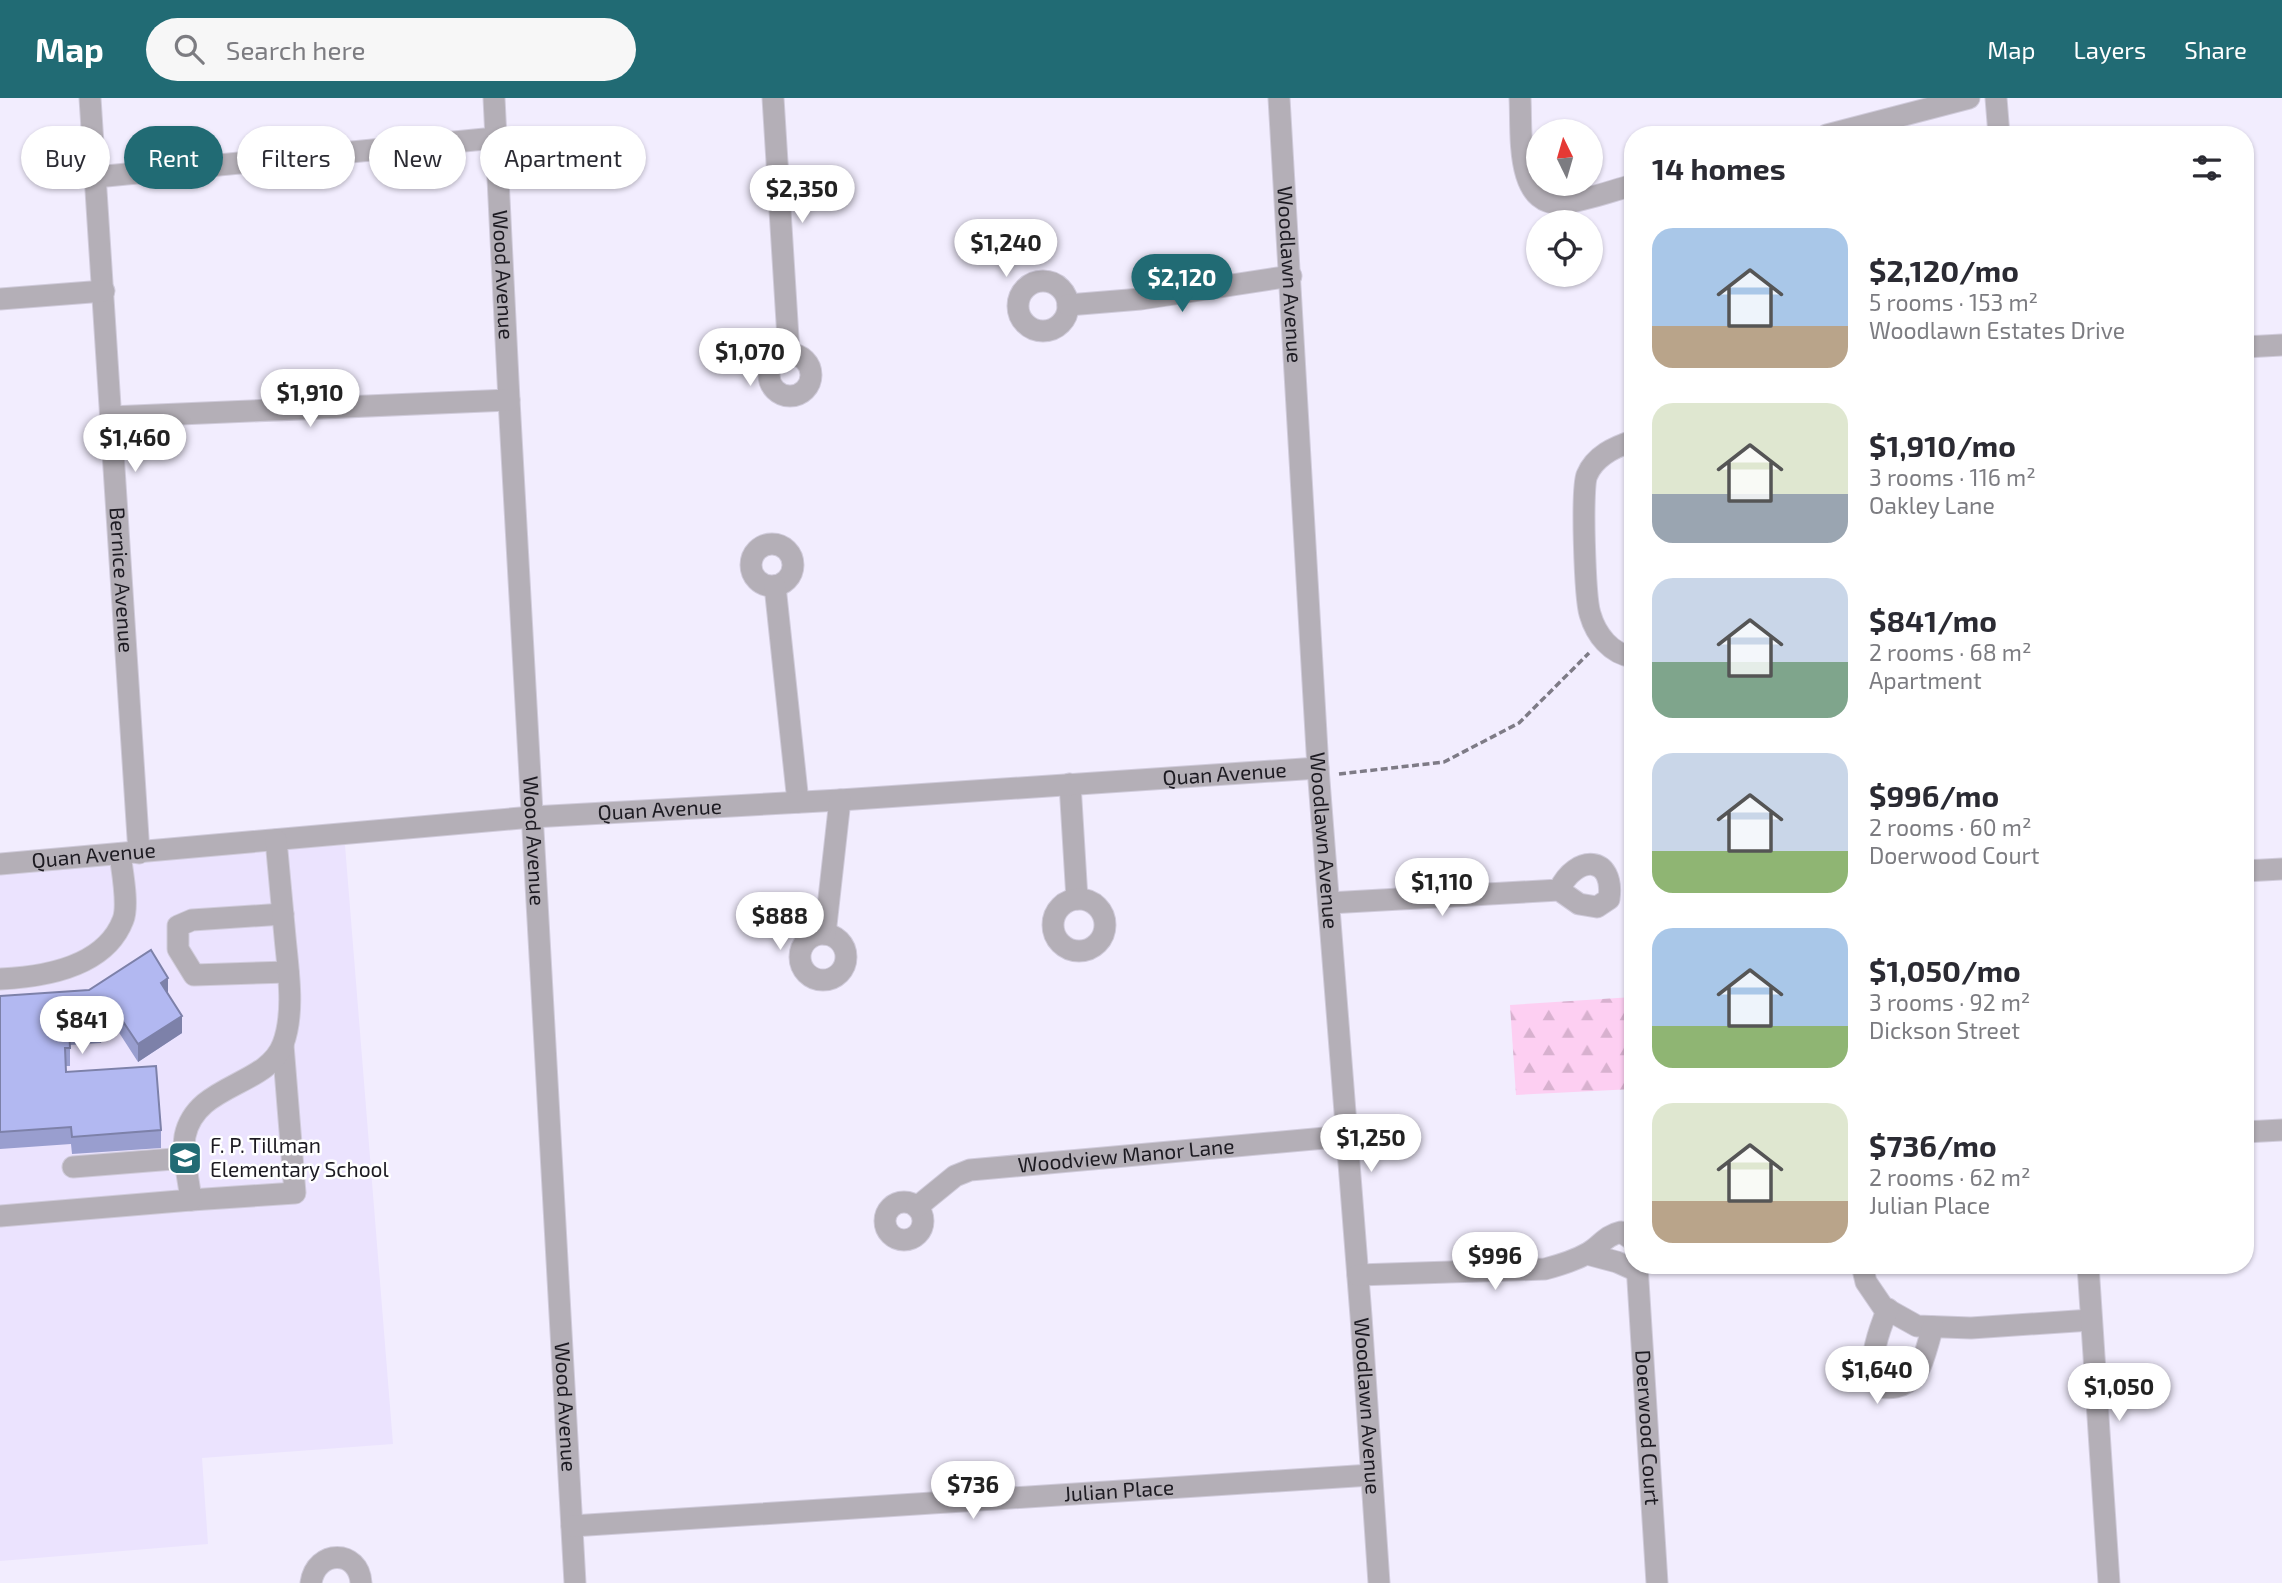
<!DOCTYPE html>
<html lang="en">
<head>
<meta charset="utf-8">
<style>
	body { margin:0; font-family:"Exo 2",sans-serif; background:#f7f7f7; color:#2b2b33; height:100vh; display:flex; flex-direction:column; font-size:26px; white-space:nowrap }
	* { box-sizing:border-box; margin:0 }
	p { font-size:23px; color:#7c7c81 }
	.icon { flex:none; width:38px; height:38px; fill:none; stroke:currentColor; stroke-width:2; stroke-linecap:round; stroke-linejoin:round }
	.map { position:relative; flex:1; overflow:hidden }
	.sheet { position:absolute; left:1624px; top:28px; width:630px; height:1148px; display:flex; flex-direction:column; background:#fff; border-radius:28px; box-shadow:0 2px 5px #0004 }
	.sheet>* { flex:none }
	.banner { position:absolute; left:21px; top:28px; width:665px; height:63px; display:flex; gap:14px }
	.needle { width:46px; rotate:355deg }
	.controls { position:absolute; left:1526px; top:21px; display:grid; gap:14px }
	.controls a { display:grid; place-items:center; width:77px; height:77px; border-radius:50%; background:#fff; box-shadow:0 2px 5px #0004; font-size:35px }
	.price { position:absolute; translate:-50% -60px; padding:0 16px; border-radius:24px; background:#fff; color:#222; font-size:23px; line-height:46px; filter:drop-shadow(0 2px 4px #0008) }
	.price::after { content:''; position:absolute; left:50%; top:42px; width:21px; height:16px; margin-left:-10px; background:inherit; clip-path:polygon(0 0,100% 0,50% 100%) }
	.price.current { background:#216b74; color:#fff }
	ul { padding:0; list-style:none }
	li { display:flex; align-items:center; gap:21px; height:175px; padding:0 28px }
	li span { display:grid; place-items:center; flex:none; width:196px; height:140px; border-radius:21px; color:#555 }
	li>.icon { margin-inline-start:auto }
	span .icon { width:84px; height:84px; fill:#fffc; stroke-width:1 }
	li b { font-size:30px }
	h2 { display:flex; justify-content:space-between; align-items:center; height:84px; padding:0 28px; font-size:30px }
	.pill { padding:0 24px; border-radius:32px; background:#fff; box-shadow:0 2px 5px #0004; font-size:24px; line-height:63px }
	.pill.current { background:#216b74; color:#fff }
	header { display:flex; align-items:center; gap:42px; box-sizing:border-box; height:98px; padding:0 35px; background:#216b74; color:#fff }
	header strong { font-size:33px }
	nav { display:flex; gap:38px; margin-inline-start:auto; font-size:24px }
	.search { width:490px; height:63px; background:#f7f7f7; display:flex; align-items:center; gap:18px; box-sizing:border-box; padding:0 24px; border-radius:38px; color:#7c7c81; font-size:26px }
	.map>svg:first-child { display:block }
	.built { fill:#ebe3fe }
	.forest { fill:url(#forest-firs) }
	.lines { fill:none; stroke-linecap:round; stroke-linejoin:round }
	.minor-casing { stroke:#d0cbdb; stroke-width:23 }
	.path { stroke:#7e7b86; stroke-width:3.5; stroke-dasharray:7 3.5; stroke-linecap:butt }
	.minor { stroke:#b4afb7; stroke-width:21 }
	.wall { fill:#999ecf }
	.shaded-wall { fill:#7d81a9 }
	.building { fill:#b2b8f1; stroke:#7d81a9; stroke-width:2 }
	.labels { text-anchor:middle; stroke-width:5; stroke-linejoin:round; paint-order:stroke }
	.street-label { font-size:21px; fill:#1d1b22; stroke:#fff }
	.poi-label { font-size:21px; fill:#1d1b22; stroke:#fff; text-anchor:start }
</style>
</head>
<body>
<header>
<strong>Map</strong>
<div class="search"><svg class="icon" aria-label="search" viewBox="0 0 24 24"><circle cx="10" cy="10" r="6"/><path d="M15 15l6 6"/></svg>Search here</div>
<nav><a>Map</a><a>Layers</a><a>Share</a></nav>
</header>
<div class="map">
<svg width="2282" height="1485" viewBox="0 0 2282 1485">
	<defs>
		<pattern id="forest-firs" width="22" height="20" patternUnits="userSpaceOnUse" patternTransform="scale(1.75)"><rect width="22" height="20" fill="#fdcff2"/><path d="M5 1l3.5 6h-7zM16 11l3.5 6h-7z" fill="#d8b1cf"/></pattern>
	</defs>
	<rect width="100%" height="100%" fill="#f2edfe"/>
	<polygon class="built" points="345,747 393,1346 202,1360 208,1446 0,1463 0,773"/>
	<polygon class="forest" points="1633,899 1633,991 1516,997 1510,907"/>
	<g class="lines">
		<g class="minor-casing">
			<g id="minor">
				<path id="s1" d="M90,0L139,755"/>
				<path id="s2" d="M494,0L509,302L575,1485"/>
				<polyline points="773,0 789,256"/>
				<path id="s3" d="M1279,0L1318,670L1361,1218L1379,1485"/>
				<path d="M1520,0C1522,33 1514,111 1564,105C1587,102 1611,93 1633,87"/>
				<polyline points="1996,0 1999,37"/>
				<polyline points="1827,37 1969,0"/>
				<polyline points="96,79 495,40"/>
				<circle cx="1043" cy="208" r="25"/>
				<polyline points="0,201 104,193"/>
				<polyline points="1068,207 1141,201 1291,178"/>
				<polyline points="2245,249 2282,247"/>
				<circle cx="790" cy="277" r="21"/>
				<polyline points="110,319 509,302"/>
				<path d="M1633,343C1614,349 1595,358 1587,377C1581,390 1585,500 1590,516C1596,537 1611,556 1633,559"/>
				<circle cx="772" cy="467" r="21"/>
				<polyline points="775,488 798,704"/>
				<polyline points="1070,686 1077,801"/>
				<path id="s4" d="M0,766L532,719L840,702L1318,670"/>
				<polyline points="2245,773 2282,771"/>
				<circle cx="1079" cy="827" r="26"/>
				<path d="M1329,805L1559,792C1576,756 1615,757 1609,801L1597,809L1579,806L1559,792"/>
				<polyline points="283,816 192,822 178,828 178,851 194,877 288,874"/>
				<circle cx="823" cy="859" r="23"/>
				<polyline points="825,836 840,702"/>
				<path d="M0,881C43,879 105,869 123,822C129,807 122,773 120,756"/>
				<polyline points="2245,1034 2282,1032"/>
				<polyline points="73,1069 186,1060"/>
				<polyline points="191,1102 295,1095 283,947"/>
				<circle cx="904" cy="1123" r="19"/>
				<path id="s5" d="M917,1109L955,1078L970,1072L1347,1038"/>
				<path d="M0,1118L191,1102C189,1084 182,1055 185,1038C196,985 267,989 283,946C295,914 288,872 285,839C282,807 279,775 276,742"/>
				<polyline points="1587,1156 1617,1164 1637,1173"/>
				<path id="s6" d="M1637,1167L1657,1485"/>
				<polyline points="1862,1167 1866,1184 1883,1209 1917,1228 1971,1230 2091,1222"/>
				<polyline points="2088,1167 2109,1485"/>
				<path d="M1358,1177L1545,1171C1560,1167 1574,1163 1588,1155C1602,1147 1604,1138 1621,1134L1633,1142"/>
				<path d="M1888,1211C1880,1228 1854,1298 1896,1289C1905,1287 1911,1283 1917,1275C1925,1262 1928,1243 1933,1229"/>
				<path id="s7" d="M572,1428L1371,1377"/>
				<path d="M311,1485C316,1451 359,1451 361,1485"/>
			</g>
		</g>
		<polyline class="path" points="1339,676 1444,664 1519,625 1589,555"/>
		<use href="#minor" class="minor"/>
	</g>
	<polygon class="wall" points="168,896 182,935 138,964 118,933 100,945 70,947 70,968 66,968 66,974 161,1032 161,1050 72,1056 71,1046 0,1051 0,898"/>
	<g class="shaded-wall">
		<polygon points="168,880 168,898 161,885"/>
		<polygon points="118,916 118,933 100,945 100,928"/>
		<polygon points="182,918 182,935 138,964 138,946"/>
	</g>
	<polygon class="building" points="151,852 168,880 161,885 182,918 138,946 118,916 100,928 69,930 70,950 65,950 66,974 156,968 161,1032 72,1039 71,1029 0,1034 0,898 89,892"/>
	<defs>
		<g id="school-square" transform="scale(1.75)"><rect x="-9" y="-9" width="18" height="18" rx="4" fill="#216b74" stroke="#fff"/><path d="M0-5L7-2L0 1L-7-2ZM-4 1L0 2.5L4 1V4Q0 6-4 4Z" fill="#fff"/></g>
	</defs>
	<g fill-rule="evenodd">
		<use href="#school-square" x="185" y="1060"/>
	</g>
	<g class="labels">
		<g class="street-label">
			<text dy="7" stroke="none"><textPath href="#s2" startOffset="177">Wood Avenue</textPath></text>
			<text dy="7" stroke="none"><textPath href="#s3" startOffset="177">Woodlawn Avenue</textPath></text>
			<text dy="7" stroke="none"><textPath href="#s1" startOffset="483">Bernice Avenue</textPath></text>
			<text dy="7" stroke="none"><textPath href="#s4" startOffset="1228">Quan Avenue</textPath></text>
			<text dy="7" stroke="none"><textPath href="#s4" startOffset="662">Quan Avenue</textPath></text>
			<text dy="7" stroke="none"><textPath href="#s2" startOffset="744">Wood Avenue</textPath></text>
			<text dy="7" stroke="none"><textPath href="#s3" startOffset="744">Woodlawn Avenue</textPath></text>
			<text dy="7" stroke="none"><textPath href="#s4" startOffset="94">Quan Avenue</textPath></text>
			<text dy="7" stroke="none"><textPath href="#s5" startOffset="222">Woodview Manor Lane</textPath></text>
			<text dy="7" stroke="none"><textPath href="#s3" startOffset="1311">Woodlawn Avenue</textPath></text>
			<text dy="7" stroke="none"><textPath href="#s2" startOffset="1311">Wood Avenue</textPath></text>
			<text dy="7" stroke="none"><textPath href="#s6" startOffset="163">Doerwood Court</textPath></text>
			<text dy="7" stroke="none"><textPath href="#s7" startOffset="548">Julian Place</textPath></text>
		</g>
		<g class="poi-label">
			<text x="210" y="1055">F. P. Tillman<tspan x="210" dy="24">Elementary School</tspan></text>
		</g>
	</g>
</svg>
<div class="controls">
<a><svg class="needle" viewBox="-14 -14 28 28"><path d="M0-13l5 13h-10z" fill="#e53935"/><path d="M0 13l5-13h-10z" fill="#7c7c81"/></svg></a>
<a><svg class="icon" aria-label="locate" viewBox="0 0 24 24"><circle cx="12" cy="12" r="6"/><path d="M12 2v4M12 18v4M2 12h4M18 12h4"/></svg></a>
</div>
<b class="price" style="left:802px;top:127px">$2,350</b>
<b class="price" style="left:1006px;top:181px">$1,240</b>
<b class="price current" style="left:1182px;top:216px">$2,120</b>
<b class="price" style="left:750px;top:290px">$1,070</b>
<b class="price" style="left:310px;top:331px">$1,910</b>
<b class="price" style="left:135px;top:376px">$1,460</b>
<b class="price" style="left:1442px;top:820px">$1,110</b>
<b class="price" style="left:780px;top:854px">$888</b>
<b class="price" style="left:82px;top:958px">$841</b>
<b class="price" style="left:1371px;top:1076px">$1,250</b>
<b class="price" style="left:1495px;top:1194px">$996</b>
<b class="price" style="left:1877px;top:1308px">$1,640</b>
<b class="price" style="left:2119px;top:1325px">$1,050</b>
<b class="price" style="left:973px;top:1423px">$736</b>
<div class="banner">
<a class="pill">Buy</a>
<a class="pill current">Rent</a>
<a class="pill">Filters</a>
<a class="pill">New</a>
<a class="pill">Apartment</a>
</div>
<section class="sheet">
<h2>14 homes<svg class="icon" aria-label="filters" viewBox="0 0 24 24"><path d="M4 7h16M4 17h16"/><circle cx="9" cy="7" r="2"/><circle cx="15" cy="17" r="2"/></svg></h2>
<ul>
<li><span style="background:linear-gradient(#a9c7e8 70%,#b9a48a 0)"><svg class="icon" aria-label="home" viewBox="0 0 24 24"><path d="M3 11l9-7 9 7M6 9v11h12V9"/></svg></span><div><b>$2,120/mo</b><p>5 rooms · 153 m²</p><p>Woodlawn Estates Drive</p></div></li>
<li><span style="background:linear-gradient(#dfe7d0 65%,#9aa5b1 0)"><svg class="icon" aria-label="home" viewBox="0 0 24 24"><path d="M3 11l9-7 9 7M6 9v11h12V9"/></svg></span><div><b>$1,910/mo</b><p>3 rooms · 116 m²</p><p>Oakley Lane</p></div></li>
<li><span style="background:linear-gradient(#c9d6e8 60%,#7fa58c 0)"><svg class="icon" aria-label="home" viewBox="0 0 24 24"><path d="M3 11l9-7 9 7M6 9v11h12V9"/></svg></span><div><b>$841/mo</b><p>2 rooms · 68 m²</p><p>Apartment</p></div></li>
<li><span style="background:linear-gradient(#c9d6e8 70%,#8fb573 0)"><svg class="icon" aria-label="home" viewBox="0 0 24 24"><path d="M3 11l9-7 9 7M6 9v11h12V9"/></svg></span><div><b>$996/mo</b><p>2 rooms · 60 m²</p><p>Doerwood Court</p></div></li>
<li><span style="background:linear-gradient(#a9c7e8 70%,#8fb573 0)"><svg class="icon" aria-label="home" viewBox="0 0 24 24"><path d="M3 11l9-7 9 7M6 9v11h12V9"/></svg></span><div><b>$1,050/mo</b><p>3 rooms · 92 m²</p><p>Dickson Street</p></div></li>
<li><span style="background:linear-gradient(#dfe7d0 70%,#b9a48a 0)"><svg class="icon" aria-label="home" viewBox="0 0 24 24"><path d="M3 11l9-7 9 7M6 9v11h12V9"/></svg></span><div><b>$736/mo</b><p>2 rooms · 62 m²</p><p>Julian Place</p></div></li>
</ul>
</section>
</div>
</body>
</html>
